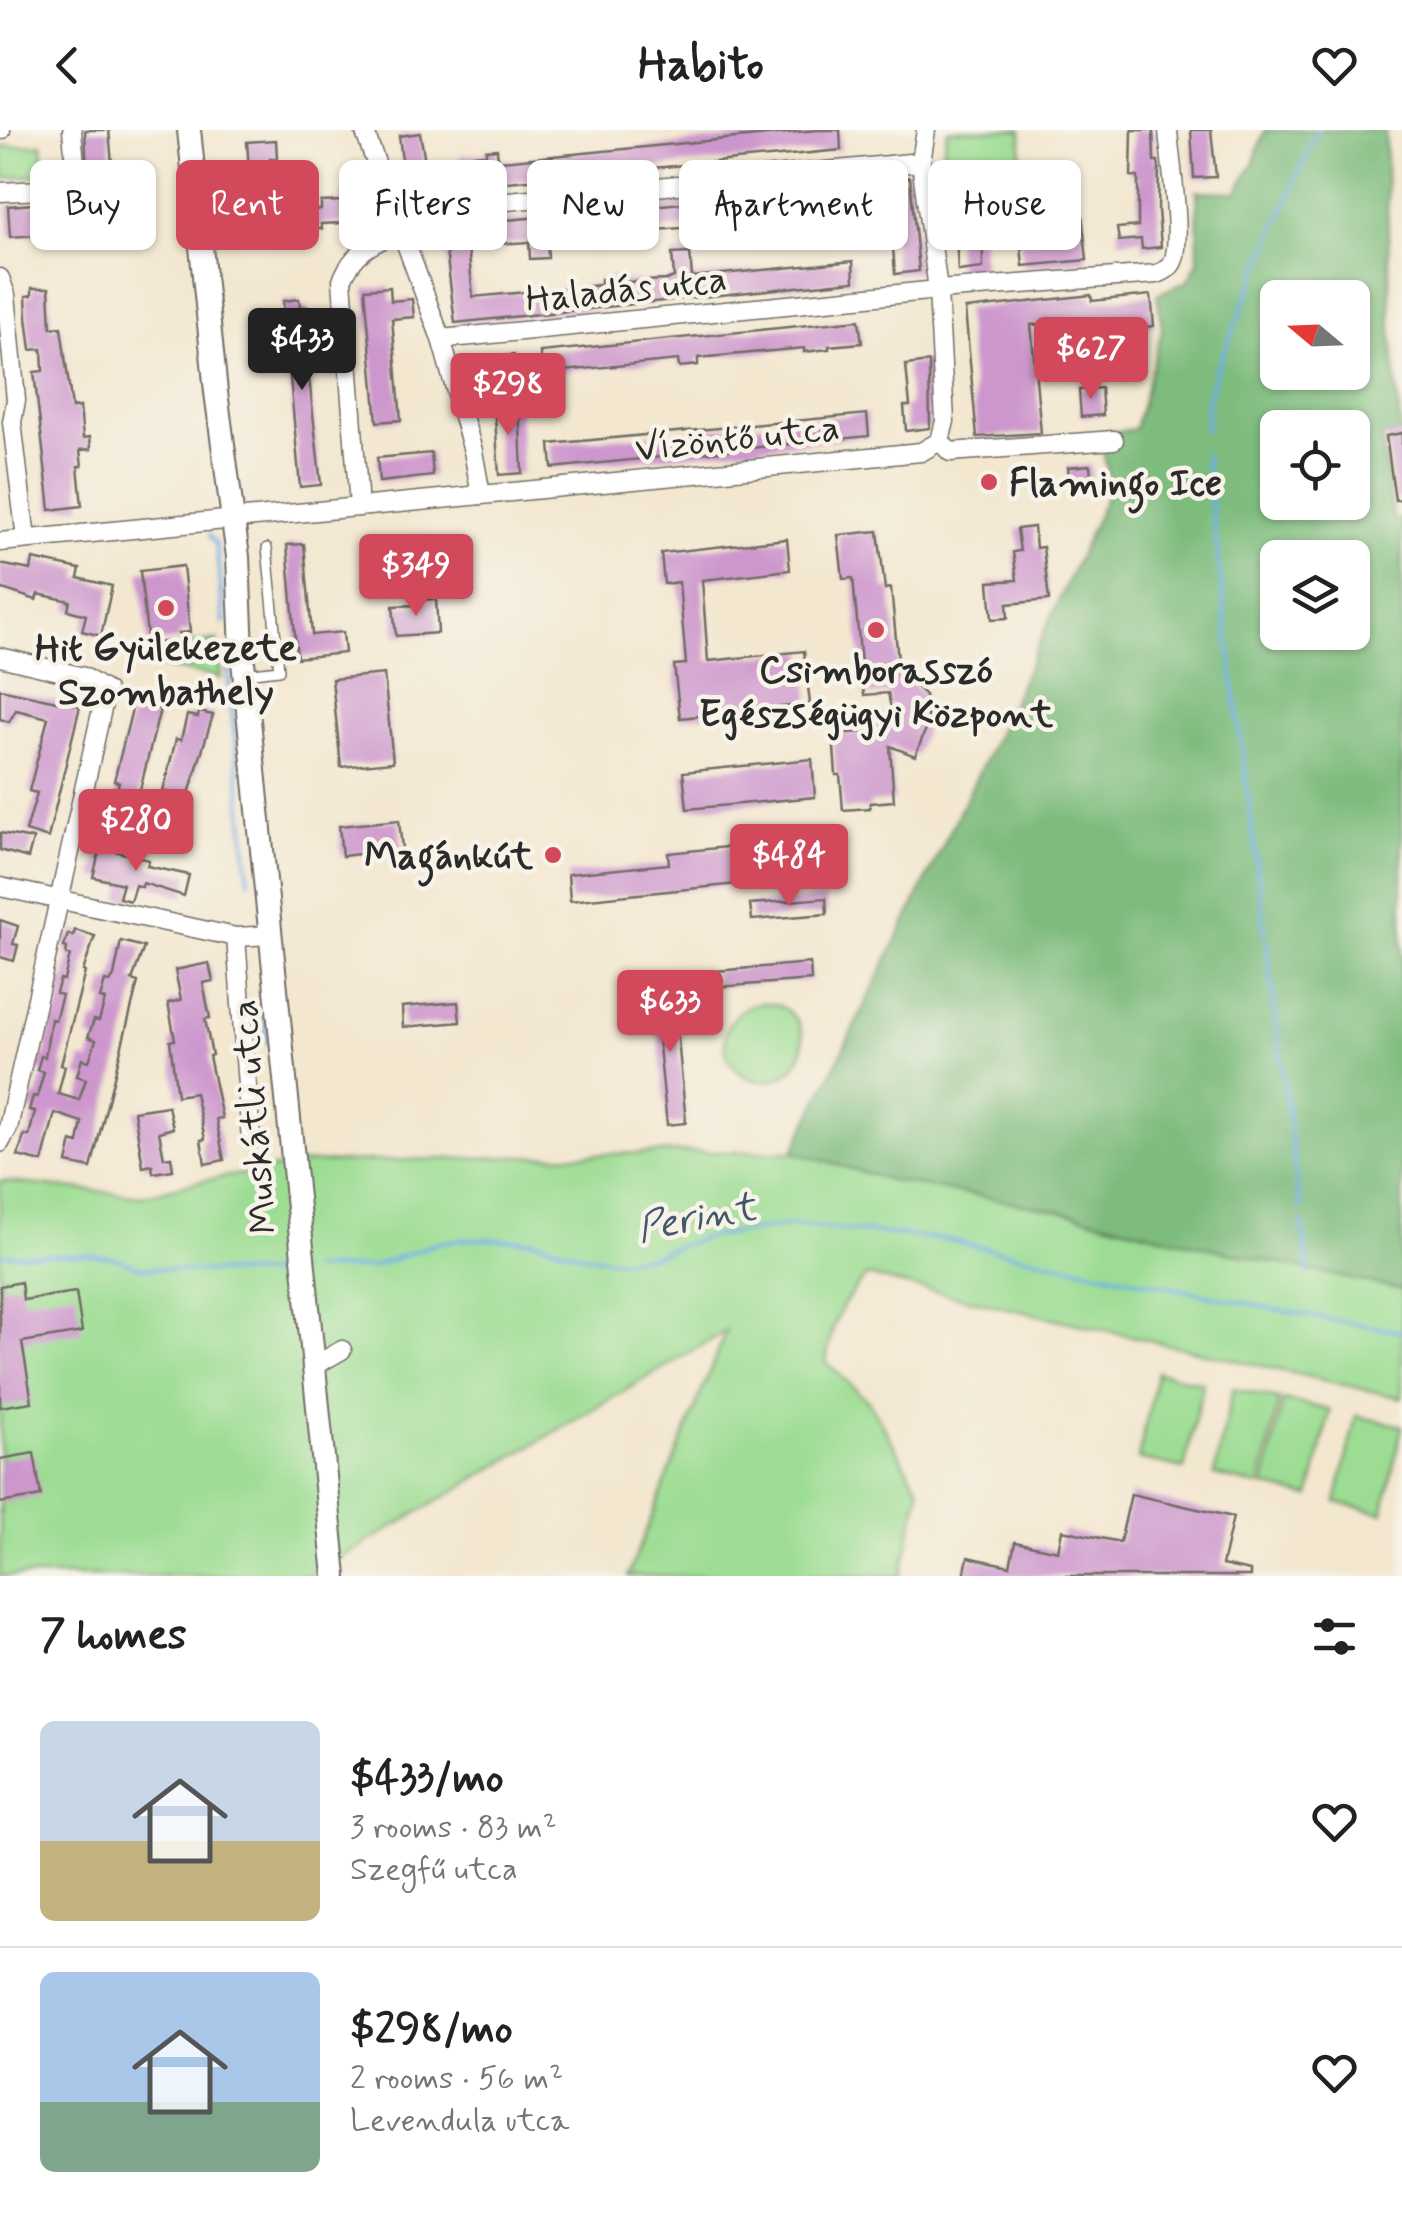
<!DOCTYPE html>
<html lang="en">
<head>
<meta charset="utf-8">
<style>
	body { margin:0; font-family:Mynerve,sans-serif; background:#f2f2f2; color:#222; height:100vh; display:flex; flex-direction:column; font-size:38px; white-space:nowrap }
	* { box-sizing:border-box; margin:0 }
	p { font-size:32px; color:#767676 }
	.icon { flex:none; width:55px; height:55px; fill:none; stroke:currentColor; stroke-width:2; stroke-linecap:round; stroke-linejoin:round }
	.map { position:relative; height:1446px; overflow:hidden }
	.drawer { display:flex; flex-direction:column; background:#fff; flex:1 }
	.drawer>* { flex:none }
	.hud { position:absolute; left:30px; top:30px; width:1342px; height:90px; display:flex; gap:20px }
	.needle { width:65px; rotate:289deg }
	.controls { position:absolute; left:1260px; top:150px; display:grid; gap:20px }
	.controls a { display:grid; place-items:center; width:110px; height:110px; border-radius:15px; background:#fff; box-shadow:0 2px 8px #0004; font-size:50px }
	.price { position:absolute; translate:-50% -85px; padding:0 22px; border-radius:10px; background:#d1495b; color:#fff; font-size:32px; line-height:65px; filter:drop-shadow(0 2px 5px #0008) }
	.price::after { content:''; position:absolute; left:50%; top:60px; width:30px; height:22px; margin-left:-15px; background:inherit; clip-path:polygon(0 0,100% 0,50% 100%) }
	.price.current { background:#222; color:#fff }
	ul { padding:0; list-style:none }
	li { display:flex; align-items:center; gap:30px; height:250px; padding:0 40px }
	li+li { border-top:2px solid #e0e0e0 }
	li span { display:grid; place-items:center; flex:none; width:280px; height:200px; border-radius:15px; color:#555 }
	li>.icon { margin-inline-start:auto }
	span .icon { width:120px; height:120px; fill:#fffc; stroke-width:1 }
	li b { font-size:42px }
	h2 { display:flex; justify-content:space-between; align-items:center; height:120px; padding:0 40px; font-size:42px }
	.chip { padding:0 35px; border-radius:15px; background:#fff; box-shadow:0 2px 8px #0004; font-size:35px; line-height:90px }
	.chip.current { background:#d1495b; color:#fff }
	header { display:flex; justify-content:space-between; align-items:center; height:130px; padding:0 40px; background:#fff; font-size:45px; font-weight:800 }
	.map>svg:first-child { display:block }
	.green { fill:#9cdd93; stroke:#64845f; stroke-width:2.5 }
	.forest { fill:#7dbc7d; stroke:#547454; stroke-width:2.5; fill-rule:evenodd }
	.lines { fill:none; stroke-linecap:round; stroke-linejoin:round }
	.stream { stroke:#6eaee2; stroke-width:4 }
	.building { fill:#cd97cd }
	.lane-casing { stroke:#716d65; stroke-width:12 }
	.street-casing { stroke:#716d65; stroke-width:21 }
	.secondary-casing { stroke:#716d65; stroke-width:26 }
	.lane { stroke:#fff; stroke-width:9 }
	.street { stroke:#fff; stroke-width:18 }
	.secondary { stroke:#fff; stroke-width:22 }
	.poi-dot { fill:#d1495b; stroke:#f7f3e8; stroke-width:4 }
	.labels { text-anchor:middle; stroke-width:9; stroke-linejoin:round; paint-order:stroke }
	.street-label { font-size:38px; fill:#2b2b2b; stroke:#f7f3e8 }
	.poi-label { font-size:38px; font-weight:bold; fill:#2b2b2b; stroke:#f7f3e8 }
	.water-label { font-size:40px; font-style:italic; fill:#42596b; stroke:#f7f3e8 }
</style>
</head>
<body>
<header><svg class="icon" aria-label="back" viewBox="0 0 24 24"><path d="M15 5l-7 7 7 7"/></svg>Habito<svg class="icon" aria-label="heart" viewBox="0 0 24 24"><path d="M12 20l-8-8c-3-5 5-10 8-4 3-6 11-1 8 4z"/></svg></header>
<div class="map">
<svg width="1402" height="1446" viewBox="0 0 1402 1446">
	<rect width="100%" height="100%" fill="#f7f3e8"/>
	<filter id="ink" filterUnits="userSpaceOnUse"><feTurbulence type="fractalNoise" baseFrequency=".01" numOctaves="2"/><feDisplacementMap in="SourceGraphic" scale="20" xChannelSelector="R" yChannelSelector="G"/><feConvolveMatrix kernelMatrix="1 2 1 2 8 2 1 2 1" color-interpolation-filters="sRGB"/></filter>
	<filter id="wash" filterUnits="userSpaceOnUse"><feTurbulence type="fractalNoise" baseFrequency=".0048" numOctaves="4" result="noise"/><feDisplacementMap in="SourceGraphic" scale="40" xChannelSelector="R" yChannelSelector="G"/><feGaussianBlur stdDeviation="2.25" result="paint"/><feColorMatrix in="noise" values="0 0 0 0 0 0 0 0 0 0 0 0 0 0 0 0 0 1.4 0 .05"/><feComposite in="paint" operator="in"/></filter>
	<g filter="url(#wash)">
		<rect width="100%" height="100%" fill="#f3e7d0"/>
		<g class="green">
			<polygon points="948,0 1021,0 1022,34 939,38"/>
			<polygon points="42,14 44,45 4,48 1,17"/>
			<polygon points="217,511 221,548 155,535 162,524 167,529 175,528 181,515"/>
			<circle cx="764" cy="912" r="39"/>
			<path d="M678,1022H793L890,1050L1057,1080L1227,1122L1402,1160V1268L867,1146C840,1172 831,1195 826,1232L869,1272L920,1360L901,1446H628L726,1201L310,1446H0V1051L142,1066L200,1051L306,1033Z"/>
			<polygon points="1157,1242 1203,1253 1184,1339 1138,1329"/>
			<polygon points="1233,1259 1279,1269 1260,1356 1214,1345"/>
			<polygon points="1283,1270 1330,1280 1310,1367 1264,1356"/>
			<polygon points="1356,1286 1402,1296 1383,1383 1336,1372"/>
		</g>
		<path class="forest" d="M1265,0H1385L1391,194L1401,303L1382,306L1393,389H1402V1160L1227,1122L1057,1080L890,1050L793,1022L1000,599L1111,356L1099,304L1135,299L1162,199L1157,164L1187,152L1198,131L1197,61L1237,62L1253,34ZM1278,168H1352V242H1278ZM1278,298H1352V372H1278ZM1278,428H1352V502H1278Z"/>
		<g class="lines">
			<g class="stream">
				<polyline points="1206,302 1207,274 1215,243 1317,0"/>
				<polyline points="1205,325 1300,1078"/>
				<polyline points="209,405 216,414 224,492"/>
				<polyline points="226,517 249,751"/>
				<polyline points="262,865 267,913"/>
				<polyline points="1302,1092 1309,1145"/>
				<polyline points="0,1124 90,1125 115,1128 141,1138 257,1144 298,1141"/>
				<polyline points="312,1140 371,1137 438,1113 465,1109 532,1110 591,1127 618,1130 648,1127 703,1108 792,1095 943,1109 1273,1179 1402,1202"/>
			</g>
		</g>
		<g id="blocks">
			<g class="building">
				<polygon points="85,0 109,0 115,68 133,66 136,98 10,107 8,76 88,70"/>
				<polygon points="817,0 840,0 841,20 456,57 454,34 460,33 460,26 486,24 486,20 497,19 498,31 512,30"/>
				<polygon points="1132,0 1153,0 1154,31 1158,31 1159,37 1158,80 1161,117 1142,119 1141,109 1119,111 1117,98 1138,96 1138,47 1131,46"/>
				<polygon points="1191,0 1211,0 1216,47 1194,48"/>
				<polygon points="420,3 430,59 406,62 399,6"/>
				<polygon points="276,10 277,28 270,28 271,39 249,40 247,12"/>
				<polygon points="910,47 919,141 895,144 888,49"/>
				<polygon points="975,52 976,66 982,65 983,138 958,141 953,54"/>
				<polygon points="848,57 850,79 835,80 838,107 824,108 822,83 749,89 716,94 717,100 695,102 694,97 553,108 547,110 548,128 530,129 529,112 498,114 496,91"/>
				<polygon points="366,61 367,87 343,88 343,93 321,94 322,99 268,101 268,80 321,80 321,72 343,71 342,62"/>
				<polygon points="1082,83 1087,130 1023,136 1020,107 1062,102 1060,85"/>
				<polygon points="472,93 474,115 468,116 473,167 601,155 601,149 625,147 625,152 666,150 674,147 672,124 690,123 692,147 853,131 854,151 455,193 443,96"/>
				<polygon points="390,157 391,171 412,169 414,187 392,189 401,290 377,292 365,159"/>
				<polygon points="32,158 49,158 51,198 61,197 72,278 80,277 83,308 90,307 91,319 80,320 82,336 78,336 82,376 50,380 34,242 43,241 42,219 31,220 27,188 26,166 32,165"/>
				<polygon points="1091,165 1092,171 1151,165 1154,196 1131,199 1130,195 1100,199 1100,192 1067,196 1067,192 1031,195 1041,303 977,307 965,179"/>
				<polygon points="299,169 300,177 307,177 310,212 305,212 321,355 300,357 283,171"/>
				<polygon points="859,190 862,213 829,216 829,219 804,222 804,218 698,228 698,235 679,237 678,230 542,243 540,222"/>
				<polygon points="514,225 516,249 491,251 489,227"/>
				<polygon points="929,232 930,298 906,301 904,276 910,276 906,235"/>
				<polygon points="1101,258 1103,285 1081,287 1079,260"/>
				<polygon points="519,272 522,343 499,345 494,274"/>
				<polygon points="867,284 869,306 552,338 550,314"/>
				<polygon points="1402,303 1402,369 1395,370 1386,306"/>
				<polygon points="431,323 433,346 379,352 377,328"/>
				<polygon points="1090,335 1092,360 1070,361 1068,337"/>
				<polygon points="1034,397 1036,418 1043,417 1049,470 1007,474 1008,488 992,489 989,452 1017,450 1013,422 1020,421 1017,399"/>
				<polygon points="878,401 885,459 891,458 899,540 925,565 928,594 915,626 890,616 894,671 870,673 870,678 843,680 840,645 836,645 833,604 874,601 873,585 892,584 888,563 864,565 853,448 843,449 838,405"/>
				<polygon points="787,409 790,440 702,450 708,531 804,521 810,574 680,588 674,535 686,534 679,452 664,454 661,423"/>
				<polygon points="304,414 312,505 343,502 345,523 297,528 287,415"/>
				<polygon points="33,429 80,439 78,448 112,456 101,506 82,501 86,485 68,480 70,471 38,464 36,470 0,458 0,434 31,440"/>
				<polygon points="183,436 190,502 179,503 180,510 148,514 140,441"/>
				<polygon points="436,469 438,503 396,506 393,476 419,475 418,470"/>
				<polygon points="384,544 393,632 341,637 332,549"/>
				<polygon points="0,559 80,576 48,708 26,701 37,663 29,661 48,588 16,580 9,592 0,589"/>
				<polygon points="134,571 160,579 137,672 152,676 147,696 134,692 132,696 128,695 126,702 109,697 111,689 103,686 106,674 112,676 119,652 114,651"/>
				<polygon points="199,582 213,585 188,667 163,661 176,609 181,610 187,585 198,587"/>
				<polygon points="812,629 815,667 687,679 683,642"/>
				<polygon points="399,690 402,719 342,726 339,696"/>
				<polygon points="0,703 33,709 28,728 0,720"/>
				<polygon points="785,711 788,749 570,771 568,744 669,734 668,723"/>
				<polygon points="103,718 149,730 147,736 189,745 184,766 143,753 142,757 135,755 130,771 119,768 123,754 93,747 100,719"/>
				<polygon points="826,768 827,784 752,790 750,774"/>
				<polygon points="0,790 18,796 13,814 18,815 14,831 0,827"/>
				<polygon points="75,800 95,806 83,841 85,842 61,935 65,936 58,964 79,970 86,949 77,946 82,929 89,931 96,910 88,907 94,890 99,891 105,870 100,868 105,851 110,852 114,846 121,811 144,817 132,850 138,852 91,1038 67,1033 72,1011 78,1013 82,992 55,983 42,1032 18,1026 24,1005 29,1006 35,981 29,980 33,966 37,967 44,942 37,940 41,926 45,927 51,889 55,890 62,865 56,863 60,849 64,850 70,825 66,824 67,818 64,817 68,804 73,806"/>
				<polygon points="209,833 213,851 203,853 210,888 205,889 212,925 209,926 222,988 216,989 224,1030 205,1034 201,1010 205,1009 195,963 177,966 170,911 175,910 168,873 181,870 175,840"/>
				<polygon points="810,833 811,850 717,857 716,841"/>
				<polygon points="673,856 686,993 667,995 653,858"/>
				<polygon points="458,872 460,892 403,897 402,877"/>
				<polygon points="168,976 173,998 159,1002 164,1028 171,1027 173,1040 153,1043 152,1035 143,1037 134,981"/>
				<polygon points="21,1152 23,1170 76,1162 82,1202 22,1212 32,1272 0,1277 0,1156"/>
				<polygon points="34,1323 41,1366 0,1373 0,1329"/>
				<polygon points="1131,1364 1233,1387 1222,1435 1250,1441 1250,1446 964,1446 968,1427 1010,1436 1015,1412 1058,1421 1062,1400 1120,1412"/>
			</g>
		</g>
	</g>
	<g filter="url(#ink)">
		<use href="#blocks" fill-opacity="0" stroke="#716d65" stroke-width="2.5"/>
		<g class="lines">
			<g class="lane-casing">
				<polyline id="lane" points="244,544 279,540 267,418"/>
			</g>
			<g class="street-casing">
				<g id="street">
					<polyline points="0,0 1,0"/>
					<polyline points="364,0 441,209 473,321 481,365"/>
					<polyline points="926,0 921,32 938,160 945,291 940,311"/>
					<polyline points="0,62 65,59 73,55 76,46 72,0"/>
					<polyline points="392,82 921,32"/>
					<polyline points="0,148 6,165 16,270 12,292 26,409"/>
					<path d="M441,209L938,160L1157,144C1165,141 1171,138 1174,129C1182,103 1170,30 1168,0"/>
					<polyline points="940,311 950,322 1114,310"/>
					<path d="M359,377L342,150C354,121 372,113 399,102"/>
					<polyline points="0,412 921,322 940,311"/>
					<polyline points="0,527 84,547 106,561 8,998 0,1013"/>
					<polyline points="0,757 236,807 271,805"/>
					<polyline points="236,807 251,1010"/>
					<polyline points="314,1236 342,1220"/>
				</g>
			</g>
			<g class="secondary-casing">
				<polyline id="secondary" points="189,0 216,262 238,427 242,521 335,1446"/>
			</g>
			<use href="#lane" class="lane"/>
			<use href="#street" class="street"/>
			<use href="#secondary" class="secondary"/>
		</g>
	</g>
	<g class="poi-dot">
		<circle cx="989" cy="352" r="10"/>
		<circle cx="166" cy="478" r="10"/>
		<circle cx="876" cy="500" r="10"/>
		<circle cx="553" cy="725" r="10"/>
	</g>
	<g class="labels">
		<g class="street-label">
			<text transform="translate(626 158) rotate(-6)" y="13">Haladás utca</text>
			<text transform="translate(737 307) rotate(-6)" y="13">Vízöntő utca</text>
			<text transform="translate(253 987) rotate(-95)" y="13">Muskátli utca</text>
		</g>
		<g class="poi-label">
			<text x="1009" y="365" text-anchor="start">Flamingo Ice</text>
			<text x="166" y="530">Hit Gyülekezete<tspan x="166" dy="44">Szombathely</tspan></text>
			<text x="876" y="552">Csimborasszó<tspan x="876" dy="44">Egészségügyi Központ</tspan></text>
			<text x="533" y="738" text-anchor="end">Magánkút</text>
		</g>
		<g class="water-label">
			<text transform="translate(696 1086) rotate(-11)" y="14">Perint</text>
		</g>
	</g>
</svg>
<div class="controls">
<a><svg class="needle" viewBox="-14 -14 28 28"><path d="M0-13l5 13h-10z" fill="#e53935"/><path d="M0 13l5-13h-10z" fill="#767676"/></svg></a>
<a><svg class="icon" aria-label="locate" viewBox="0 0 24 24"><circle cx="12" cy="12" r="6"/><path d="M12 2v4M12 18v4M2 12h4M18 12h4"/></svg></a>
<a><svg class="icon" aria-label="layers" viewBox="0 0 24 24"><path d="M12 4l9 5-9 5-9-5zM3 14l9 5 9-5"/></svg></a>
</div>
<b class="price current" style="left:302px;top:263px">$433</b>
<b class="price" style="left:1091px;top:272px">$627</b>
<b class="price" style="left:508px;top:308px">$298</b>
<b class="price" style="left:416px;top:489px">$349</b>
<b class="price" style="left:136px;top:744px">$280</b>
<b class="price" style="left:789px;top:779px">$484</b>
<b class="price" style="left:670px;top:925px">$633</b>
<div class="hud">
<a class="chip">Buy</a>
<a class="chip current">Rent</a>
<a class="chip">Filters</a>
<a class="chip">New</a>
<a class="chip">Apartment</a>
<a class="chip">House</a>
</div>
</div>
<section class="drawer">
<h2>7 homes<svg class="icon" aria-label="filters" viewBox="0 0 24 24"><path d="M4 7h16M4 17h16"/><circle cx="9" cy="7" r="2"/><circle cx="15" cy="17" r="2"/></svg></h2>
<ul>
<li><span style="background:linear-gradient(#c9d6e8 60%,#c2b280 0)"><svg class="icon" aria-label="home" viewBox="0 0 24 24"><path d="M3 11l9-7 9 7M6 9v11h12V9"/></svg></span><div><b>$433/mo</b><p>3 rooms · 83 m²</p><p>Szegfű utca</p></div><svg class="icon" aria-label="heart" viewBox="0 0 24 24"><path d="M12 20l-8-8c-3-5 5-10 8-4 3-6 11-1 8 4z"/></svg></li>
<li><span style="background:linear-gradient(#a9c7e8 65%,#7fa58c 0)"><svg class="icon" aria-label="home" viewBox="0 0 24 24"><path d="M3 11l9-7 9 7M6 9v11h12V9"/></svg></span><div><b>$298/mo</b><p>2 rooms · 56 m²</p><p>Levendula utca</p></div><svg class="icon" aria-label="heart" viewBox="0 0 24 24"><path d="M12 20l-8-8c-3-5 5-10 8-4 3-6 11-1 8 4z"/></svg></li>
</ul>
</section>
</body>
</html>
